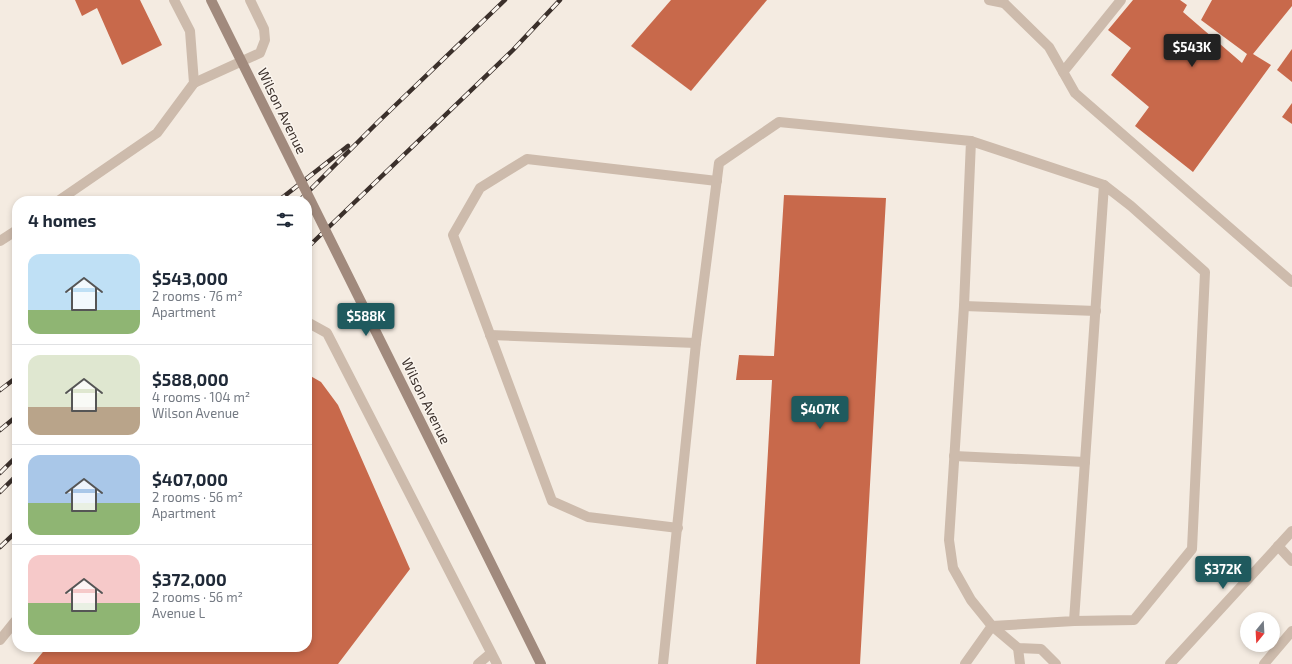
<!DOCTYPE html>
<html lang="en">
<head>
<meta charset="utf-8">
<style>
	body { margin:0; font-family:"Exo 2",sans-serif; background:#f6f6f7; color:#1f2937; height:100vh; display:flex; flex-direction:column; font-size:15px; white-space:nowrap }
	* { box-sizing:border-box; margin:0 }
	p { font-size:13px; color:#747a83 }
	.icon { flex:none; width:22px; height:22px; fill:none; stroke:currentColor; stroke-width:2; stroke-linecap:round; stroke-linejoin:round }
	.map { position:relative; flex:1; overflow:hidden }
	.details { position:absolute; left:12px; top:196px; width:300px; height:456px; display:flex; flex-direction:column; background:#fff; border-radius:16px; box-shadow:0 2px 6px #0003 }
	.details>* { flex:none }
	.needle { width:26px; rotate:198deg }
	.fabs { position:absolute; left:1240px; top:612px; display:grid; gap:8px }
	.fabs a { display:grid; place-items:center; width:40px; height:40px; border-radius:50%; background:#fff; box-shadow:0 2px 6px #0003; font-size:20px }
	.price { position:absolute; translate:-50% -34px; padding:0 9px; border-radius:4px; background:#1f5a5e; color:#fff; font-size:13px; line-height:26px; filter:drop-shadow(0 1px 2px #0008) }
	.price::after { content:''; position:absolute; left:50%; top:24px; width:12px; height:9px; margin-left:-6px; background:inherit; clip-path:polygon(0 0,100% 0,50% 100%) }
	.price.active { background:#222; color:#fff }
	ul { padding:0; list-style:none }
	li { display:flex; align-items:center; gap:12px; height:100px; padding:0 16px }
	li+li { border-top:1px solid #e0e1e3 }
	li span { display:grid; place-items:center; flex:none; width:112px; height:80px; border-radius:12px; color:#555 }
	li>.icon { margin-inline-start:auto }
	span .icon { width:48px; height:48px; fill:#fffc; stroke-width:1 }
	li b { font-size:17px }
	h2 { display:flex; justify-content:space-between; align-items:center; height:48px; padding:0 16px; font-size:17px }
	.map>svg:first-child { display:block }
	.building { fill:#c8694b }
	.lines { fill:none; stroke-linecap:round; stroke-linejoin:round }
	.service { stroke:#cdbbac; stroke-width:10 }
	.minor { stroke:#cdbbac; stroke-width:10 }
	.rail-casing { stroke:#3b302b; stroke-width:4.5 }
	.rail { stroke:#fbf5ee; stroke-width:3; stroke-dasharray:9; stroke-linecap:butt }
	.secondary-bridge { stroke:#a18a7d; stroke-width:10 }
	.labels { text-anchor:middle; stroke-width:3; stroke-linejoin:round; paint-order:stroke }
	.street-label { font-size:14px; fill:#3b302b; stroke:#fbf5ee }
</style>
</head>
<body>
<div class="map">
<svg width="1292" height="664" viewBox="0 0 1292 664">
	<rect width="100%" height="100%" fill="#f4ebe1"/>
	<g class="building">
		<polygon points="75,0 140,0 162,45 122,65 97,8 82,16"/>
		<polygon points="671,0 767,0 691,91 631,46"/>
		<polygon points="1133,0 1180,0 1187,5 1183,12 1242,63 1247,54 1201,20 1212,0 1292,0 1292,6 1253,54 1271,65 1193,172 1135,126 1149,107 1111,75 1131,48 1108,30"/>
		<polygon points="1292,49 1292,82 1277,70"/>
		<polygon points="1292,103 1292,124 1282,117"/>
		<polygon points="784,195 886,198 860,664 756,664 772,380 736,380 739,355 774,356"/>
		<polygon points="307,374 321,382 338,405 410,569 338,664 33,664 47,647 307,647"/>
	</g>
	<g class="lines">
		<g class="service">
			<polyline points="989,0 1004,3"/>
			<polyline points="1003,0 1004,3 1049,47 1075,93 1292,282"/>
			<polyline points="1063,72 1121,0"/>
			<polyline points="194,83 260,53 265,40 264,29 250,0"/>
			<polyline points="971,141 1104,185"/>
			<polyline points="58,201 157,133 194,83 190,31 174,0"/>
			<polyline points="0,241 17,230"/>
			<polyline points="964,306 1096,311"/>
			<polyline points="307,322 327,333 497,664"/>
			<polyline points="490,335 696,343"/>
			<polyline points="954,456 1085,462"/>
			<polyline points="678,528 588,517 552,501 453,235 480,188 527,159 717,181"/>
			<polyline points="1278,546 1292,561"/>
			<polyline points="0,640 17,619"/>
			<polyline points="1018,648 1020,664"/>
			<polyline points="478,664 491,653"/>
			<polyline points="663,664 696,343 719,163 779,122 971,141 964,306 949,540 953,568 971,600 992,626 1018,648 1041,649 1056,664"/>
			<polyline points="965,664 992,626 1074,621 1134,620 1192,549 1205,272 1131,206 1104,185 1074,621"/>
			<polyline points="1264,664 1292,631"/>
		</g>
		<polyline class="minor" points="1170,664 1292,531"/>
		<g class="rail-casing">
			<g id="rail">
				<polyline points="278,201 348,146"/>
				<polyline points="299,201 379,121 505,0"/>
				<polyline points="307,248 513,50 560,0"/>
				<polyline points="0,390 17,377"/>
				<polyline points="0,430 17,416"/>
				<polyline points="0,473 17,456"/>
				<polyline points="0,492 17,475"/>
				<polyline points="0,547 17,531"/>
			</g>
		</g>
		<use href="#rail" class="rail"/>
		<polyline class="secondary-bridge" points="211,0 541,664"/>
	</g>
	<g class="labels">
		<g class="street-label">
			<text transform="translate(282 111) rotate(64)" y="5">Wilson Avenue</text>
			<text transform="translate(426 401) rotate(64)" y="5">Wilson Avenue</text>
		</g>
	</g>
</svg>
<div class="fabs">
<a><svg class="needle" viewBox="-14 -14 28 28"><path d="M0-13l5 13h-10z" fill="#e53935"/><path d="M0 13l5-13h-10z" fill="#747a83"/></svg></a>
</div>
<b class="price active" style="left:1192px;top:68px">$543K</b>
<b class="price" style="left:366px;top:337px">$588K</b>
<b class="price" style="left:820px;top:430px">$407K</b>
<b class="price" style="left:1223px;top:590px">$372K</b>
<section class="details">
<h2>4 homes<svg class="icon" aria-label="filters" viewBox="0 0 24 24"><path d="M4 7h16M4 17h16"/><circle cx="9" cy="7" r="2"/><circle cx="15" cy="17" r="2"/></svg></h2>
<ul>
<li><span style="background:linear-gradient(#bfe0f5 70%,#8fb573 0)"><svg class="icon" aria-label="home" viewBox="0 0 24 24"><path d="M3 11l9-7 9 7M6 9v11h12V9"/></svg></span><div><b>$543,000</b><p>2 rooms · 76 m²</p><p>Apartment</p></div></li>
<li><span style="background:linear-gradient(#dfe7d0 65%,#b9a48a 0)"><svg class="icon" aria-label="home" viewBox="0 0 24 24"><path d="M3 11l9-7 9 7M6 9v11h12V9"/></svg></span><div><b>$588,000</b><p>4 rooms · 104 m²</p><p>Wilson Avenue</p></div></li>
<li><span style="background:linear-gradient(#a9c7e8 60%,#8fb573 0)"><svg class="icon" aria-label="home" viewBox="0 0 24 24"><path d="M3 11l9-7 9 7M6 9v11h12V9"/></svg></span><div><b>$407,000</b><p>2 rooms · 56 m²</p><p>Apartment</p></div></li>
<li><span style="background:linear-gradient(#f6c9c9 60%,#8fb573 0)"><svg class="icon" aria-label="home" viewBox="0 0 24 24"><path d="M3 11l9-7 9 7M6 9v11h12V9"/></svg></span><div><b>$372,000</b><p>2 rooms · 56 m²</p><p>Avenue L</p></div></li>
</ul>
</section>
</div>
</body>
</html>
